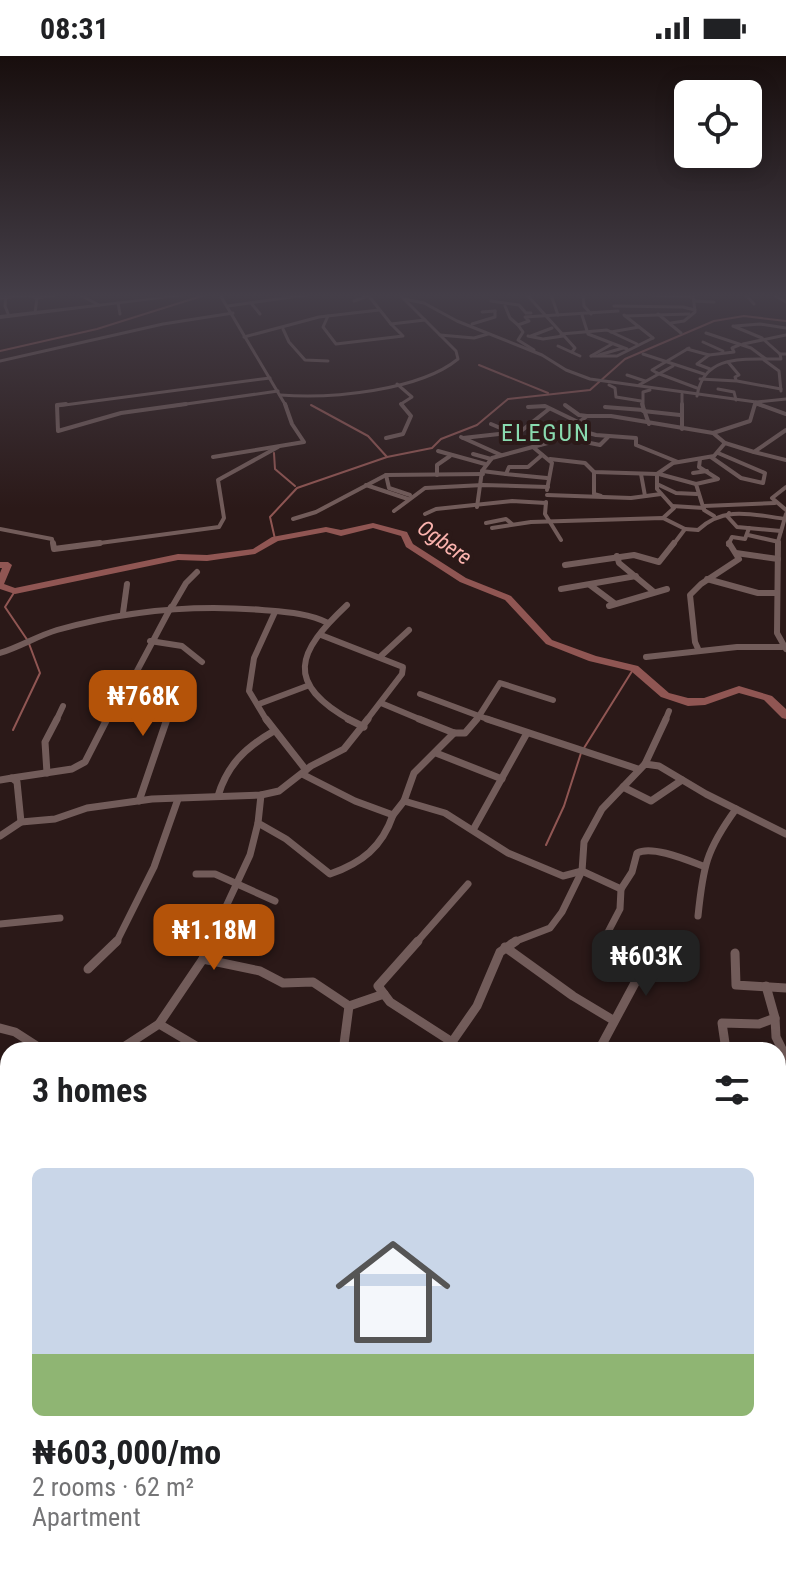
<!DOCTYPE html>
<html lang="en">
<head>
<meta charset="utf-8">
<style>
	body { margin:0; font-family:"Roboto Condensed",sans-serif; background:#f2f2f2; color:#202124; height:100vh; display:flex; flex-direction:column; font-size:30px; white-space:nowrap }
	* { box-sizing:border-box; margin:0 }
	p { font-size:26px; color:#757577 }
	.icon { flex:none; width:44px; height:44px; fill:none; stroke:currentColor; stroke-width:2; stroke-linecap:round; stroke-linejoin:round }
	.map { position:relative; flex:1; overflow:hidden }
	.panel { position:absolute; left:0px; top:986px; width:786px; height:538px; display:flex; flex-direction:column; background:#fff; border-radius:24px 24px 0 0; box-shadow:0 4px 20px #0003 }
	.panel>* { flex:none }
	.tools { position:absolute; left:674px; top:24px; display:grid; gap:16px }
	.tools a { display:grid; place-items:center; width:88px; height:88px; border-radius:12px; background:#fff; box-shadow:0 4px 20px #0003; font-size:40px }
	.price { position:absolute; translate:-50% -68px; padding:0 18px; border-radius:16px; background:#b45309; color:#fff; font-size:26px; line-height:52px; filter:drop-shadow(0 2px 4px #0008) }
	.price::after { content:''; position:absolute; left:50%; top:48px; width:24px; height:18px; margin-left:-12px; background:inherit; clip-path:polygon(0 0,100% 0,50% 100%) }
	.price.on { background:#222; color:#fff }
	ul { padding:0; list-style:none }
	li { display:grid; align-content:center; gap:16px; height:424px; padding:0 32px }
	li span { display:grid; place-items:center; height:248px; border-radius:12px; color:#555 }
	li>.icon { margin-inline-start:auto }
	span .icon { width:144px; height:144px; fill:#fffc; stroke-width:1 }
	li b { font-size:34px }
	h2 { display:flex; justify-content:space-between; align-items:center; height:96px; padding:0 32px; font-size:34px }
	.status { display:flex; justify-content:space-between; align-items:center; height:56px; padding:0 40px; background:#fff; direction:ltr }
	.status svg { height:22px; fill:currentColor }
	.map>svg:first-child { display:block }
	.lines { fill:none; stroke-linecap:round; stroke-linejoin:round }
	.stream-far1 { stroke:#905653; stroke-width:2 }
	.stream { stroke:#905653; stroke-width:3 }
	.river { fill:#905653; fill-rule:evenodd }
	.street-far5 { stroke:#725c5a; stroke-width:3 }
	.street-far4 { stroke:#725c5a; stroke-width:4 }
	.street-far3 { stroke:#725c5a; stroke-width:6 }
	.street-far2 { stroke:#725c5a; stroke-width:7 }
	.street-far1 { stroke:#725c5a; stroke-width:9 }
	.street { stroke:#725c5a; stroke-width:11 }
	.secondary { fill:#725c5a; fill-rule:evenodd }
	.labels { text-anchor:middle; stroke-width:8; stroke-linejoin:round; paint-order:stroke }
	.far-water-label { font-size:22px; font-style:italic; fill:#fbb3ae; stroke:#2b1918 }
	.far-quarter-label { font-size:24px; letter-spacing:2px; fill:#89daaf; stroke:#2b1918 }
</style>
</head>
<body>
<div class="status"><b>08:31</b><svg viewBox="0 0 49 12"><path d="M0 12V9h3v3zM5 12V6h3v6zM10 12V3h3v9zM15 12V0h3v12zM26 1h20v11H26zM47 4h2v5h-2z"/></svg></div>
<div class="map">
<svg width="786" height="1523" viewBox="0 0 786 1523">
	<rect width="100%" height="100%" fill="#2b1918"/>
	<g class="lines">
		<g class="stream-far1">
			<polyline points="0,295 97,273 205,239"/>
			<polyline points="479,309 548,337"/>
			<polyline points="311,349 368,380 387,401"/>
			<polyline points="274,397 275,413 295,430"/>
			<polyline points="275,483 270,461 297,432 387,401 432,392 441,383 477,369 508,343 590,334 625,303 714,265 744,260 786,265"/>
			<polyline points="13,674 40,617 28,585 5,551 15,535"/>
			<polyline points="584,692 634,612"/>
			<polyline points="546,789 564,750 581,697"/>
		</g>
		<polyline class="stream" points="0,1406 8,1408"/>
		<polygon class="river" points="373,467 407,476 413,488 466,522 511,540 552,584 596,600 638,610 669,637 688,642 704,642 739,630 772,640 786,653 786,663 782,662 764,644 739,637 705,649 688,650 661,641 631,615 589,605 546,588 505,544 460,526 406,491 401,480 373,472 341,480 326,476 278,485 255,498 207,505 178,504 15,538 0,533 0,517 2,512 0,512 0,506 8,506 12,509 4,528 15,532 178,498 207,499 253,493 272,481 326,471 341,474"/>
		<g class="street-far5">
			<polyline points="6,239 5,250 9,260"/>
			<polyline points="80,239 99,249"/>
			<polyline points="220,239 286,350"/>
			<polyline points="368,239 391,268 425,264"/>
			<polyline points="527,239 575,292 572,296"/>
			<polyline points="551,239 558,259"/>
			<polyline points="583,239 584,250 591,258"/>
			<polyline points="652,239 693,241"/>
			<polyline points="746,239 754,248"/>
			<polyline points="774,239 786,246"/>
			<polyline points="30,240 37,242 35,257"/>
			<polyline points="0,242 31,239"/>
			<polyline points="37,242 55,239"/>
			<polyline points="404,243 424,247 457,265 542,299 566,314 590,323 756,346 786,343"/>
			<polyline points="354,245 368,240"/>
			<polyline points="491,245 519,249 526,257 531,257"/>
			<polyline points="694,245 714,246"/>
			<polyline points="118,247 120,258"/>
			<polyline points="251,247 260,258"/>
			<polyline points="228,250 306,239"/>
			<polyline points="505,250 510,262 518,269"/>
			<polyline points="614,250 683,251 695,254"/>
			<polyline points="482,256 495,255"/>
			<polyline points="658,258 681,277"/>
			<polyline points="582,259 588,278 627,293"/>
			<polyline points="624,259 653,282"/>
			<polyline points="328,260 323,271 336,288 403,280 391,268"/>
			<polyline points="625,260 689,258"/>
			<polyline points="671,267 684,265 695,256 693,239"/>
			<polyline points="472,268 495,261 495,255"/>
			<polyline points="733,270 762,282 780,298"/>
			<polyline points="735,270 760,268 786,272"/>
			<polyline points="283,273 289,286 305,304 328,305"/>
			<polyline points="611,276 639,271"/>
			<polyline points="706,277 751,292 766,303"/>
			<polyline points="561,278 607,274 637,288"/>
			<polyline points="440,279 474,282 488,278"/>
			<polyline points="528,280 543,283 563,280"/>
			<polyline points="531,280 552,272"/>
			<polyline points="244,281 319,261 379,254"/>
			<polyline points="703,286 723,295"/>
			<polyline points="743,288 786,279"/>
			<polyline points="558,290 580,300"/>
			<polyline points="687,293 709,299 734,296 732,292 739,289"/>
			<polyline points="534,294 518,284 523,276 518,269 529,265 525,261 618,255"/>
			<polyline points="643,298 704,318"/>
			<polyline points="599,299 623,292"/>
			<polyline points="709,299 697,308 710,313"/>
			<polyline points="591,300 617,300 653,282"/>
			<polyline points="591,300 612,288"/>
			<polyline points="764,304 779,315 781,335"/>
			<polyline points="0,305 163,268 233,257"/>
			<polyline points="728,306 739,319 735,321 736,324"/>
			<polyline points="657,317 652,314 689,292"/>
			<polyline points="657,317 697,332"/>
			<polyline points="627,319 645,325"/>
			<polyline points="700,323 737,325 781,333"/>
			<polyline points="397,328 412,341 401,348 403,350"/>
			<polyline points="609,329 615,332 616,341 641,345"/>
			<polyline points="639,329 673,310"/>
			<polyline points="718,333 734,336 736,344"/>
			<polyline points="682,338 682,350"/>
			<path d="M280,339C330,343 419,335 458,303L456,295L400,239"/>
			<path d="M697,340C704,296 747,304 781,303L780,298H786"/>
			<polyline points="758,348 763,350"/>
			<polyline points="57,350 270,322"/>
			<polyline points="172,350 278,335"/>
			<polyline points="643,350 643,336 650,334"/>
			<polyline points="755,350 756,346"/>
		</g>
		<g class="street-far4">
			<polyline points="66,348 57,349 58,375 121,357 186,348"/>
			<polyline points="642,348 649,368"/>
			<polyline points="682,348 682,373"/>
			<polyline points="758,348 786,358"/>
			<polyline points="565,349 579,359 587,360"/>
			<polyline points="528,351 545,350 578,366"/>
			<polyline points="605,351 643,354"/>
			<polyline points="643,355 680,359"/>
			<polyline points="491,368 540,389"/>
			<polyline points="571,372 596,379 636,382 636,389 678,406"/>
			<polyline points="713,377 750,365 755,348"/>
			<polyline points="516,379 549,353"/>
			<polyline points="461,381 501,399"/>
			<polyline points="560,381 600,389 608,381"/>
			<polyline points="386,382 403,378 411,360 401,348"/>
			<polyline points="463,382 508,377"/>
			<polyline points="725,387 754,396 786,374"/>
			<polyline points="533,391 552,407 547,434"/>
			<polyline points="438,395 485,408"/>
			<polyline points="754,396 786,404"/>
			<polyline points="473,398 491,403"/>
			<polyline points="542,399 528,411 509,411 506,418 547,422"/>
			<polyline points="213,401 304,386 292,368 285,348"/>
			<polyline points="711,401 741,422 763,427 765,417 718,397"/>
			<polyline points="700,403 699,411 718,423 696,428 704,454 714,460"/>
			<polyline points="482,415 506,418"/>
			<polyline points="594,416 594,438 601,440"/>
			<polyline points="693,417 707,415"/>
			<polyline points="641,418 645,440"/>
			<polyline points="657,418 657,433 674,452 663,462"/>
			<polyline points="659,418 696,428"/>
			<polyline points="386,419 389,432 410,439"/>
			<polyline points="437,419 437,409 450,400"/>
			<polyline points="657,428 676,437 697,438"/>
			<polyline points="366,429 408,443"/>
			<polyline points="786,431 772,442 786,454"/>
			<polyline points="547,439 631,442 661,438"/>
			<polyline points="546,446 545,458 561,484"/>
			<polyline points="672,450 704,452"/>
			<polyline points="704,450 775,447"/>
			<polyline points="477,451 482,415 492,402 555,385 587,360 611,360 713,377 725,387 714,400 673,407 657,418 594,416 585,407 550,403"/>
			<polyline points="394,455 425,432 483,429 548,431"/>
			<polyline points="729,457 727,460 737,471 781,475"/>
			<polyline points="425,458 436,453 512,445 546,447"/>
			<polyline points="293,463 316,456 386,419 483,418"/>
			<polyline points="486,467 506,463 512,468"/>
			<polyline points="492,472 531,466 663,462 685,473 673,489"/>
			<polyline points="0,473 52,483 53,489"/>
			<path d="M685,473L698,474C724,449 754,459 786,463"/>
			<polyline points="748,479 779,486"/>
			<polyline points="85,489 219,471 224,462 218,424 278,391"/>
			<polyline points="728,489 732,481 745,483 749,472"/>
			<polyline points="777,489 786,458"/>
		</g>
		<g class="street-far3">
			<polyline points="53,487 54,493 100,487"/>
			<polyline points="778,487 777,577 786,593"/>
			<polyline points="736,497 778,503"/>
			<polyline points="617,500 619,507 654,536"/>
			<polyline points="565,509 634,499 659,506 674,487"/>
			<polyline points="707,523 758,537 776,537"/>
			<polyline points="590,529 614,547"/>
			<polyline points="561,533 636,520"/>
			<path d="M347,549C297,596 283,627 352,665"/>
			<polyline points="609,550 667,533"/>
			<polyline points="172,551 186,527 197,516"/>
			<polyline points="123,557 127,528"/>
			<polyline points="321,579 403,611 402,618 366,665"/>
			<polyline points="150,585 182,590 202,606"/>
			<polyline points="699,595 695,586 690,539 701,528 739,503 729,487"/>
			<path d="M0,597C20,591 37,580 57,574C124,555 192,548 262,554C285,556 308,557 328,567"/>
			<polyline points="381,600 409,574"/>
			<polyline points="646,601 737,591 782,591"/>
			<polyline points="126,633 172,642 176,646 166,665"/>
			<polyline points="420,638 479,660 500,627 553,644"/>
			<polyline points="381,647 424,665"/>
			<polyline points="259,648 307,630"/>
			<polyline points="56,665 63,650"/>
			<polyline points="106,665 129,630 171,551"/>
			<polyline points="267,665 249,635 254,602 275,556"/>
			<polyline points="475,665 479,660 493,665"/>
			<polyline points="665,665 669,655"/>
		</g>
		<g class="street-far2">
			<polyline points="266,663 306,714"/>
			<polyline points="348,663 364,671"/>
			<polyline points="419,663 454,677 465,677 477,663"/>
			<polyline points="487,663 638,713"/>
			<polyline points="436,697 502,723"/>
			<polyline points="645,708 666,663"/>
			<polyline points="47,717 45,686 57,663"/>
			<path d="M302,718L355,745L393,759L404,745L445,757L508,797L563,820L582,815L621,833L632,816L637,797C652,789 687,804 703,810"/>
			<polyline points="12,722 72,713 85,706 107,663"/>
			<polyline points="0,724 12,722 17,726 21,766"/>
			<polyline points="623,731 651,745 682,724"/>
			<path d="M261,739L258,767L286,783L330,818C362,807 382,791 393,759"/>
			<path d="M218,740C227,709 246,691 274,675"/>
			<polyline points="139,745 167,663"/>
			<polyline points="404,745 414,717 454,677"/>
			<polyline points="473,774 527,677"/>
			<polyline points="0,780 21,766 55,763 87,752 152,743 261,739 279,735 311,710 344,693 368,663"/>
			<polyline points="196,818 215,818 275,845"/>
			<path d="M698,860C703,811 706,794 736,753"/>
			<polyline points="0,868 60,862"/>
			<polyline points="608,876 620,853 621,833"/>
			<polyline points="116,887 154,811 178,743"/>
			<polyline points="209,887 250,799 258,767"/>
			<polyline points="416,887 468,828"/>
			<polyline points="511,887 550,872 562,856 582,815 584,786 602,753 645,708 659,710 706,738 786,778"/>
		</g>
		<g class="street-far1">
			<polyline points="418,885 378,930 390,946 452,986"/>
			<polyline points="505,891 573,940 613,964"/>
			<polyline points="735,897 736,929 786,932"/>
			<polyline points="203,903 260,915 283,927 313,926 349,950"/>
			<polyline points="88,913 117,885"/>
			<polyline points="775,962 776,981 786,1001"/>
			<polyline points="0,972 15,976 43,994"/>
			<polyline points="602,989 615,994"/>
			<polyline points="119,994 159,968"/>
			<polyline points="203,994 159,968 203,903 210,885"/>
			<polyline points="350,994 344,988 349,950 384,938"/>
			<polyline points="454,994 452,986 477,950 500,896 516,885"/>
			<polyline points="599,994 643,912"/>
			<polyline points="726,994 722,967 759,968 775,962 766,930"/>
			<polyline points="0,1073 8,1081"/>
			<polyline points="0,1105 8,1097"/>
		</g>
		<g class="street">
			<polyline points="0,1208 8,1201"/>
			<polyline points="778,1418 786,1368"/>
			<polyline points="233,1516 237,1523"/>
			<polyline points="443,1516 459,1521 492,1523"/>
			<polyline points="179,1523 185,1516"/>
			<polyline points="423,1523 426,1516"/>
			<polyline points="765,1523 766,1516"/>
		</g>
		<polygon class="secondary" points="176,239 192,239 0,263 0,259"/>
	</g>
	<linearGradient id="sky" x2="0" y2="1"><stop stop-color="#180e0d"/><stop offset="0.53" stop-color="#443e48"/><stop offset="1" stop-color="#443e48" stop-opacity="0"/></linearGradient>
	<rect width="786" height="452" fill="url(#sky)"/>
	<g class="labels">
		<g class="far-water-label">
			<text transform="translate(445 486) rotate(35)" y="8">Ogbere</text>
		</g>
		<g class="far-quarter-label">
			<text x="546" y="385">ELEGUN</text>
		</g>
	</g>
</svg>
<div class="tools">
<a><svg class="icon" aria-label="locate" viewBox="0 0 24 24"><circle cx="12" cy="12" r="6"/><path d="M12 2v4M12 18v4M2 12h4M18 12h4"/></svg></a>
</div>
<b class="price" style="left:143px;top:682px">₦768K</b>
<b class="price" style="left:214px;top:916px">₦1.18M</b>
<b class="price on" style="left:646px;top:942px">₦603K</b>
<section class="panel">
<h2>3 homes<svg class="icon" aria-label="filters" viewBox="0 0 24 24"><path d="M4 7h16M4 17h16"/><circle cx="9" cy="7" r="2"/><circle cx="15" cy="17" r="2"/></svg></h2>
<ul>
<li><span style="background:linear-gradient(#c9d6e8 75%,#8fb573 0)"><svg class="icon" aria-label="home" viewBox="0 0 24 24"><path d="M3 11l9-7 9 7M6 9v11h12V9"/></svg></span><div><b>₦603,000/mo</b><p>2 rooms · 62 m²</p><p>Apartment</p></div></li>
</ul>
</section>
</div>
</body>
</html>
